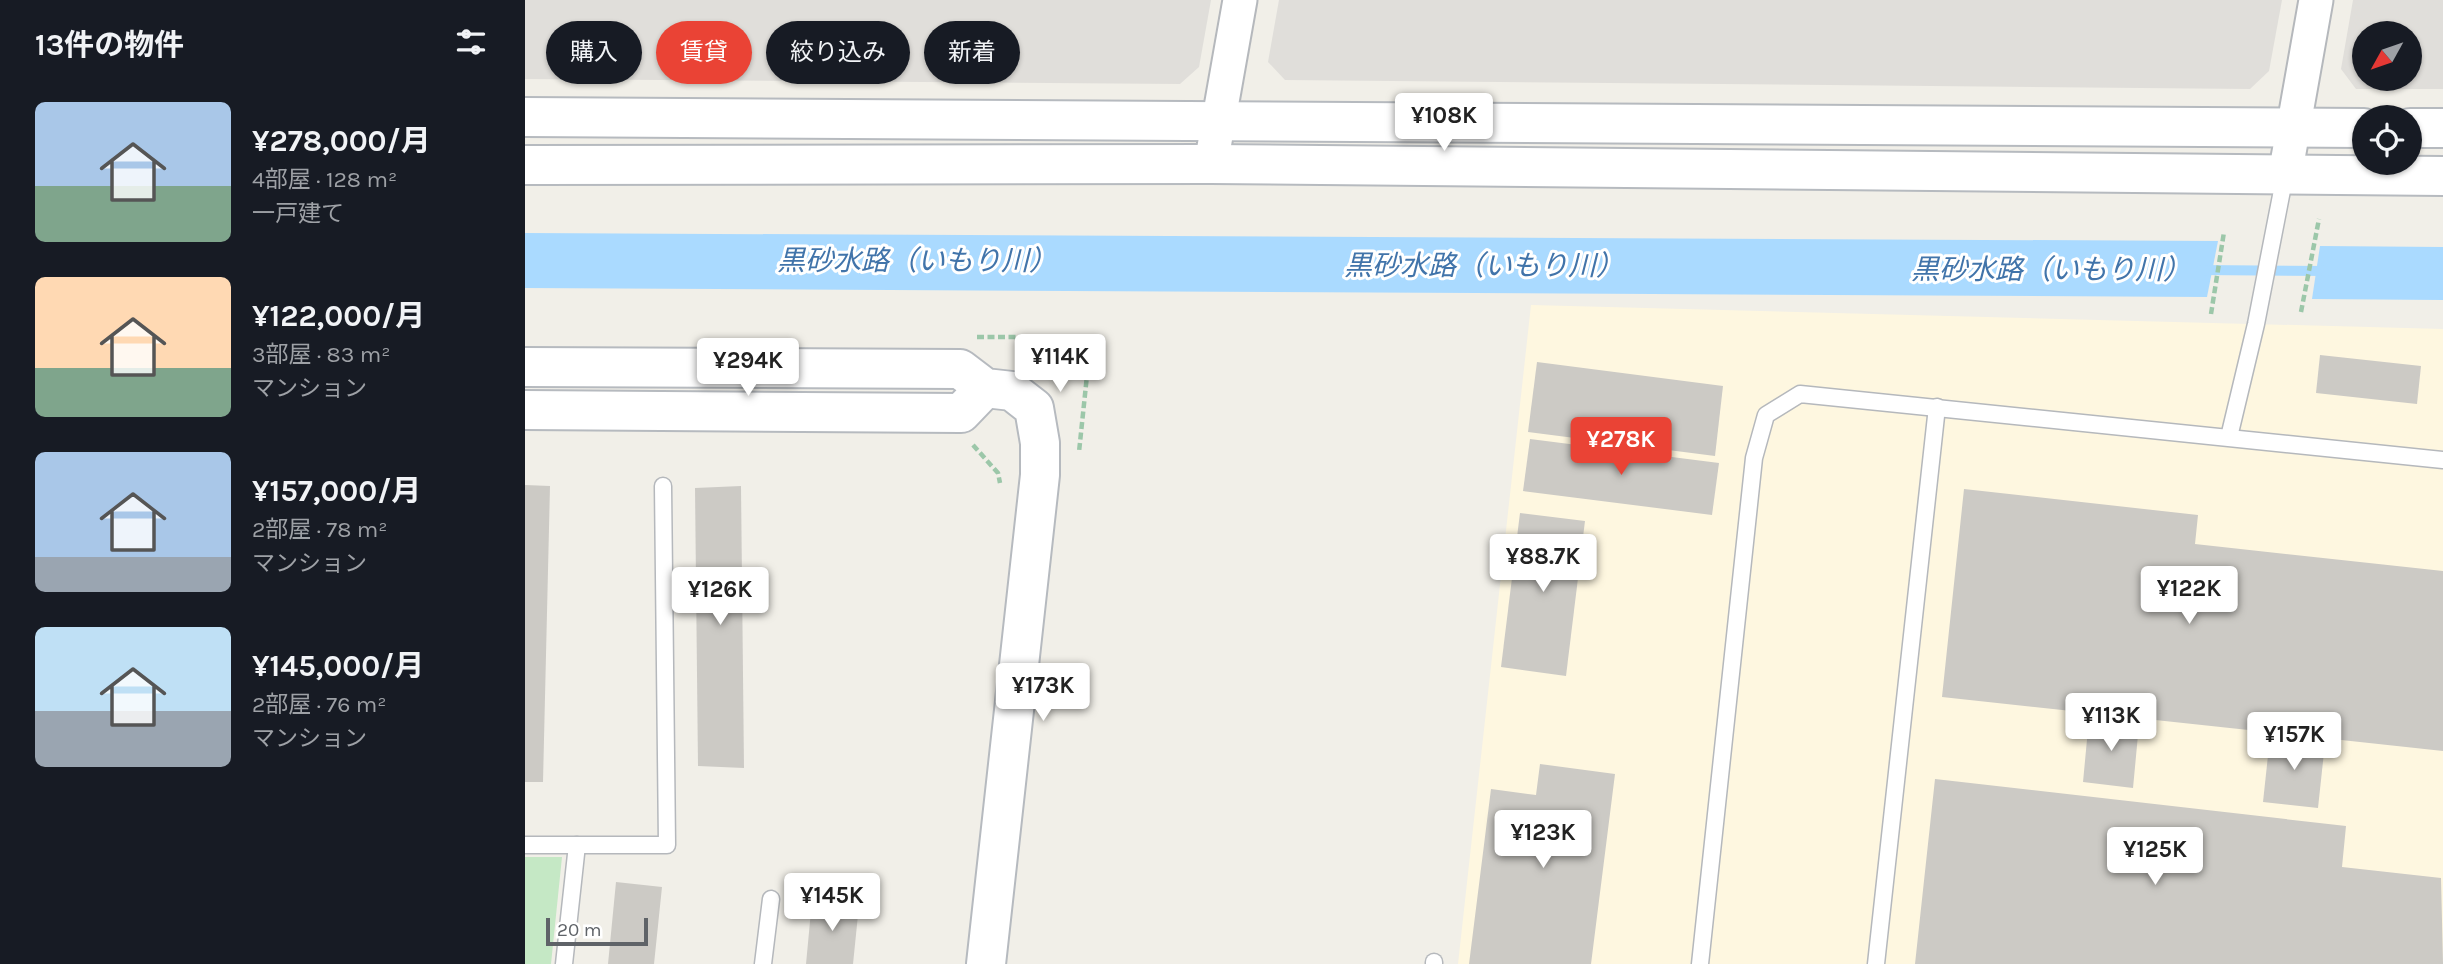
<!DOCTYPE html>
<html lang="ja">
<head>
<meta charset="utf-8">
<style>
	body { margin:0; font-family:Karla,"Noto Sans JP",sans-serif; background:#242831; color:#f1f3f6; height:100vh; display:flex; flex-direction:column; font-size:26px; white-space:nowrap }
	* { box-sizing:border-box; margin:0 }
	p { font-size:23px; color:#9ea1a6 }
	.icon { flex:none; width:38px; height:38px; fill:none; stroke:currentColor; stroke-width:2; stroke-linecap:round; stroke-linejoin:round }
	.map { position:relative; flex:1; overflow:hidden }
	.panel { display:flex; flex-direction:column; background:#171b24; width:525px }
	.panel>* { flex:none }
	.guide { position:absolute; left:21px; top:21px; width:665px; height:63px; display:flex; gap:14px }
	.needle { width:46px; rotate:230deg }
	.tools { position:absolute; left:1827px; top:21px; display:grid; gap:14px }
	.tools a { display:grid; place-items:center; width:70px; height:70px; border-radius:50%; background:#171b24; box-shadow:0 2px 5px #0004; font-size:35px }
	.scale { position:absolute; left:21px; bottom:18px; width:102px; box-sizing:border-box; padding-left:7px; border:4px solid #5f6368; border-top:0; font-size:19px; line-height:24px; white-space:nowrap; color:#5f6368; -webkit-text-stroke:5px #fff; paint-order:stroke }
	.price { position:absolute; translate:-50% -60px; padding:0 16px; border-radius:7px; background:#fff; color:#222; font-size:23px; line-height:46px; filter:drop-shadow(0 2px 4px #0008) }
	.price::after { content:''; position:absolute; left:50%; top:42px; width:21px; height:16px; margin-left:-10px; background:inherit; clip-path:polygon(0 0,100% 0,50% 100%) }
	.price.selected { background:#ea4335; color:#fff }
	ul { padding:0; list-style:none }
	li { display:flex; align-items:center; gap:21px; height:175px; padding:0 35px }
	li span { display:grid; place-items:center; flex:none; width:196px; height:140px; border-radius:10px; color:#555 }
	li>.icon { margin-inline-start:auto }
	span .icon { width:84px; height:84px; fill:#fffc; stroke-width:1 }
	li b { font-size:30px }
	h2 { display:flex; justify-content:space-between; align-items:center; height:84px; padding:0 35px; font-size:30px }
	.tag { padding:0 24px; border-radius:32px; background:#171b24; box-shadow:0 2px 5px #0004; font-size:24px; line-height:63px }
	.tag.selected { background:#ea4335; color:#fff }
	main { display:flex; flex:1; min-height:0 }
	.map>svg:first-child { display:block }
	.commercial { fill:#fef7e0 }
	.industrial { fill:#e0deda; fill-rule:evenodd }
	.green { fill:#c5e8c5 }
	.water { fill:#aadaff }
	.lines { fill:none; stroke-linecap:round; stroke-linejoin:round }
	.stream { stroke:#aadaff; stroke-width:10 }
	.building { fill:#cccac5 }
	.lane-casing { stroke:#b5b8bc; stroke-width:19 }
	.street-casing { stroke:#b5b8bc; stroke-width:37 }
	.secondary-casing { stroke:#b6babf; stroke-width:42 }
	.path { stroke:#9cc7a9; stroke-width:4.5; stroke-dasharray:7 3.5; stroke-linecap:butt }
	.lane { stroke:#fff; stroke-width:16 }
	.street { stroke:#fff; stroke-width:33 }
	.secondary { stroke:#fff; stroke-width:38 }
	.labels { text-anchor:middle; stroke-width:6; stroke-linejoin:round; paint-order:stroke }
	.water-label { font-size:28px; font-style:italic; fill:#4174aa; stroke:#fff }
</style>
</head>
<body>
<main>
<section class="panel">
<h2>13件の物件<svg class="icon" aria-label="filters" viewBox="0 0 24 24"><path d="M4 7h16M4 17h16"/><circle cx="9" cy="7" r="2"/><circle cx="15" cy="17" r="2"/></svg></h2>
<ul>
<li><span style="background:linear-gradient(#a9c7e8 60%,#7fa58c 0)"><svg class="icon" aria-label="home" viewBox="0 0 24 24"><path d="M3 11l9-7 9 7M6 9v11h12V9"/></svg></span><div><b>¥278,000/月</b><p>4部屋 · 128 m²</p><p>一戸建て</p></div></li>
<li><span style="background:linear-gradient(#ffd9b3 65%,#7fa58c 0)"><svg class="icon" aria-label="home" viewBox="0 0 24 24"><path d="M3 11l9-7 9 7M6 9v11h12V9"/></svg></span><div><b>¥122,000/月</b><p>3部屋 · 83 m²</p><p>マンション</p></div></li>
<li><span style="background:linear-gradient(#a9c7e8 75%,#9aa5b1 0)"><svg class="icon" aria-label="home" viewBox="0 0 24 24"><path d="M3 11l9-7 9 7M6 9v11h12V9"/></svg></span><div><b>¥157,000/月</b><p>2部屋 · 78 m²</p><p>マンション</p></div></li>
<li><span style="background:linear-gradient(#bfe0f5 60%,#9aa5b1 0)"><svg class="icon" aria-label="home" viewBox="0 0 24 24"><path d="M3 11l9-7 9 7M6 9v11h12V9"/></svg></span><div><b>¥145,000/月</b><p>2部屋 · 76 m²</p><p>マンション</p></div></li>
</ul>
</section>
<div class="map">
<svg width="1918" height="964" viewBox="0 0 1918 964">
	<rect width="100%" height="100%" fill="#f1efe8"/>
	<polygon class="commercial" points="1006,305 1918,329 1918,964 933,964"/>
	<g class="industrial">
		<polygon points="0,0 686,0 674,67 655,84 0,79"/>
		<polygon points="754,0 1757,0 1744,71 1725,89 760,80 743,62"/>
		<path d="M1828,0H1918V89H1831L1816,69ZM1885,33V79H1839V33Z"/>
	</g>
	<polygon class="green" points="0,857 37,857 26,964 0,964"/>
	<g class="water">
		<polygon points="0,233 1693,241 1682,297 0,288"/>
		<polygon points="1795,246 1918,247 1918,300 1787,299"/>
	</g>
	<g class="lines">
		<polyline class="stream" points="1676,270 1803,271"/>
	</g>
	<g class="building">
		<polygon points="1795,355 1896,366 1892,404 1791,393"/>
		<polygon points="1012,362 1198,386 1190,456 1003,432"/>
		<polygon points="1005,439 1194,463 1187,515 998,491"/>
		<polygon points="0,485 25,486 18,782 0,782"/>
		<polygon points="216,486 219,768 173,766 170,488"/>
		<polygon points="1439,489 1673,515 1670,544 1918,571 1918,751 1417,697"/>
		<polygon points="995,513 1060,521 1041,676 976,667"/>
		<polygon points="1564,718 1614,724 1608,788 1558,782"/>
		<polygon points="1745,737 1800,743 1793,808 1738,802"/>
		<polygon points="1015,764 1090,774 1066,964 944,964 966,789 1011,795"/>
		<polygon points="1410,779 1821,826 1817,867 1916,878 1918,964 1390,964"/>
		<polygon points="91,882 137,887 129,964 83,964"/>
		<polygon points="287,900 334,905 328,964 281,964"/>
	</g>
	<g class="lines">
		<g class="lane-casing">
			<g id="lane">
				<polyline points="1704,437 1731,324 1760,175"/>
				<polyline points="0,845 52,845"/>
				<polyline points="39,964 52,845 142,845 138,486"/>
				<polyline points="238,964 246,899"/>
				<polyline points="909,964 909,962"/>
				<polyline points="1175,964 1229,458 1241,415 1275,394 1918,460"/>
				<polyline points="1351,964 1412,407"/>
			</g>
		</g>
		<g class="street-casing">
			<g id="street">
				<polyline points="686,164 715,0"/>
				<polyline points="1760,175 1791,0"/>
			</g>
		</g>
		<g class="secondary-casing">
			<g id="secondary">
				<polyline points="0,117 1839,128"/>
				<polyline points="1885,128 1918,128"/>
				<polyline points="0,165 686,164 1918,176"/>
				<polyline points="0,367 435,369 460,388 487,391 509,408 515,443 515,475 461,964"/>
				<polyline points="0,410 436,413 460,388"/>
			</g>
		</g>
		<g class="path">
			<polyline points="1776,312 1794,219"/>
			<polyline points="1686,314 1699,232"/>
			<polyline points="452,337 566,337 554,452"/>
			<polyline points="448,445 473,473 475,483"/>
		</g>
		<use href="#lane" class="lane"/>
		<use href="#street" class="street"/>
		<use href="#secondary" class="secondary"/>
	</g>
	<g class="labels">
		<g class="water-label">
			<text x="392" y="270">黒砂水路（いもり川）</text>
			<text x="959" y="275">黒砂水路（いもり川）</text>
			<text x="1526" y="279">黒砂水路（いもり川）</text>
		</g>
	</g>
</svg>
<div class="tools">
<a><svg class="needle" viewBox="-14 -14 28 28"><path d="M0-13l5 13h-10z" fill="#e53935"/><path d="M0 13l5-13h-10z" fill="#9ea1a6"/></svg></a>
<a><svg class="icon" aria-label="locate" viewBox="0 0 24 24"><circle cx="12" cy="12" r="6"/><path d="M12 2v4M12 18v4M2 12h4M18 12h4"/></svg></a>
</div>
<div class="scale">20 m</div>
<b class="price" style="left:919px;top:153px">¥108K</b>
<b class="price" style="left:535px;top:394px">¥114K</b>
<b class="price" style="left:223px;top:398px">¥294K</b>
<b class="price selected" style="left:1096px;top:477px">¥278K</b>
<b class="price" style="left:1018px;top:594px">¥88.7K</b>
<b class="price" style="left:1664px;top:626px">¥122K</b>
<b class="price" style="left:195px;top:627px">¥126K</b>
<b class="price" style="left:518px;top:723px">¥173K</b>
<b class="price" style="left:1586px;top:753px">¥113K</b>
<b class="price" style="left:1769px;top:772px">¥157K</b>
<b class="price" style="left:1018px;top:870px">¥123K</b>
<b class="price" style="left:1630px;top:887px">¥125K</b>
<b class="price" style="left:307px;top:933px">¥145K</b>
<div class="guide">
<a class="tag">購入</a>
<a class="tag selected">賃貸</a>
<a class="tag">絞り込み</a>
<a class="tag">新着</a>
</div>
</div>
</main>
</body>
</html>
